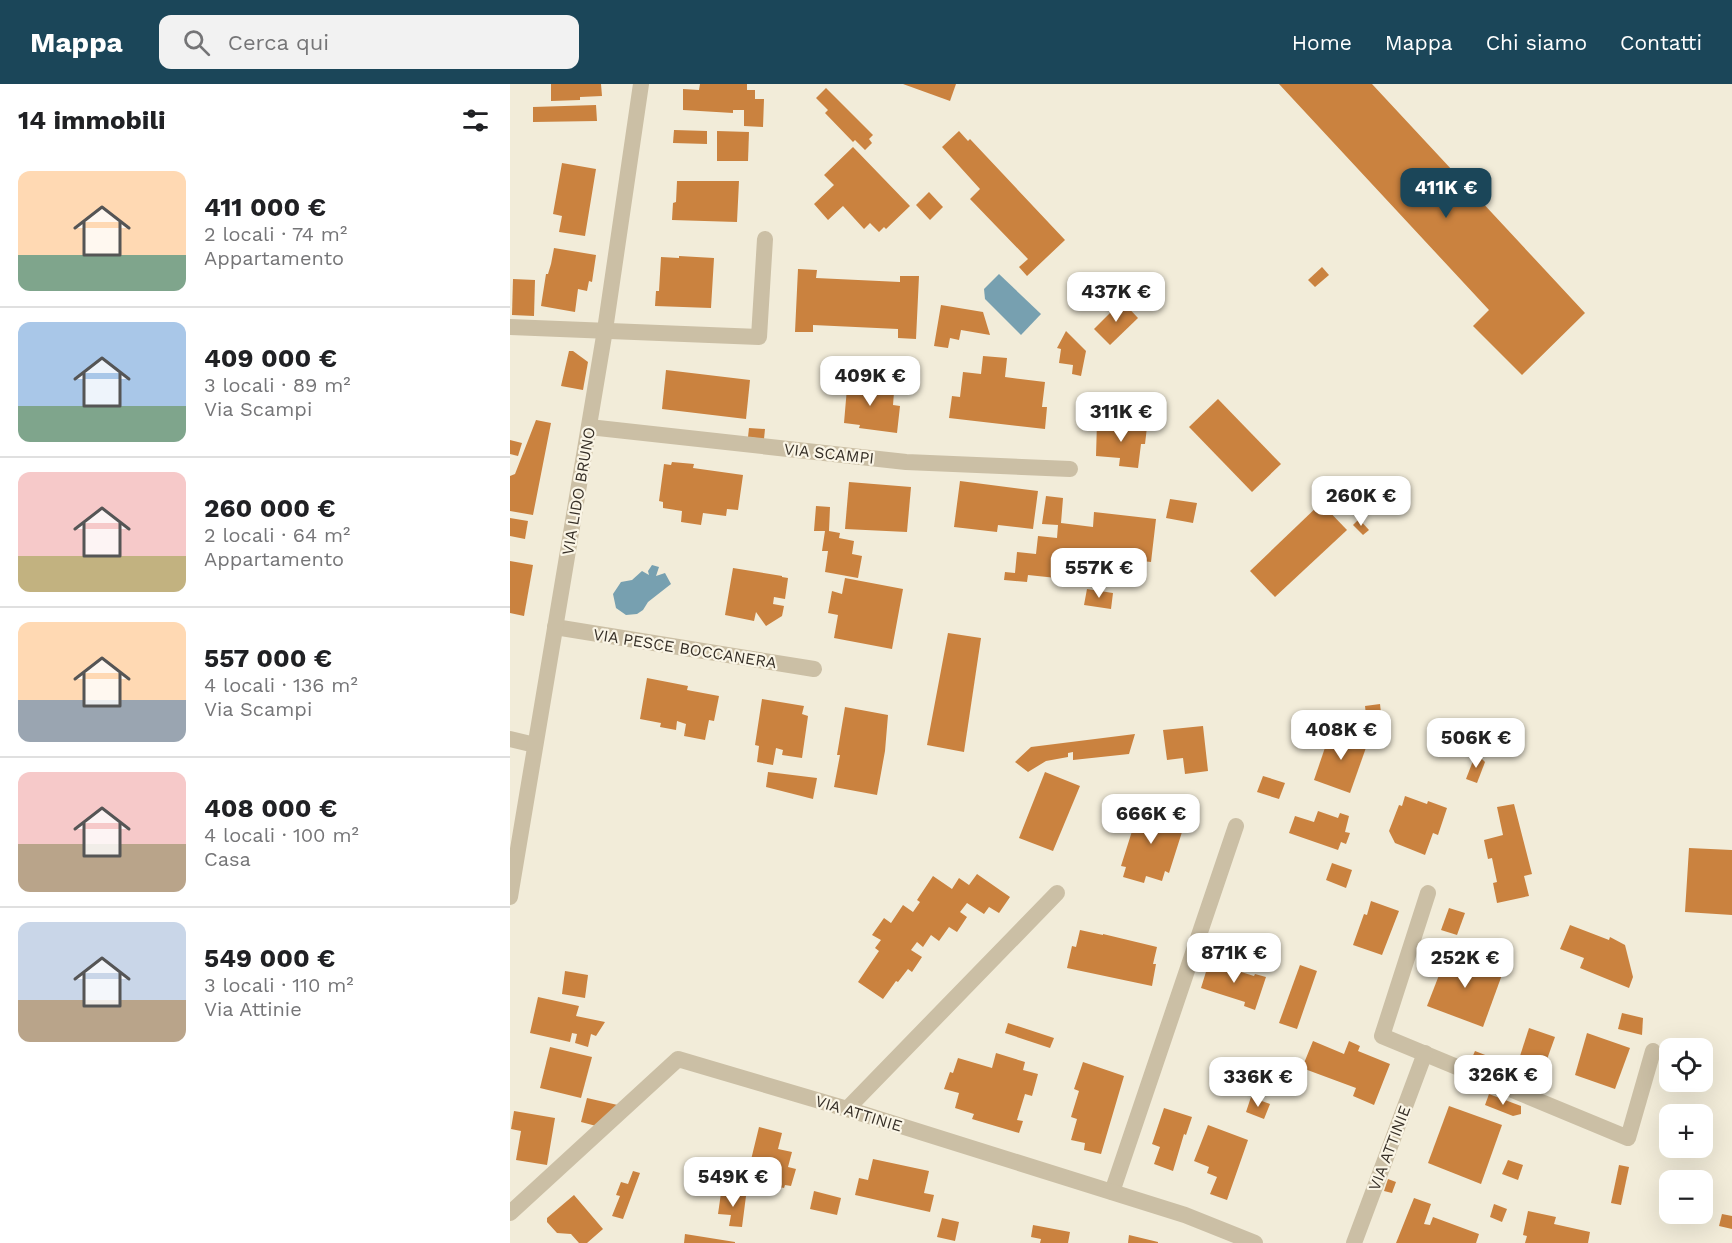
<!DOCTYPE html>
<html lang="it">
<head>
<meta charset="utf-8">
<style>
	body { margin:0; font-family:"Work Sans",sans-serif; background:#f2f2f2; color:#202124; height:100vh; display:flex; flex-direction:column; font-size:22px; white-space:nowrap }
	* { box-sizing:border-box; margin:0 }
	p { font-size:20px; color:#757577 }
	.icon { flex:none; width:33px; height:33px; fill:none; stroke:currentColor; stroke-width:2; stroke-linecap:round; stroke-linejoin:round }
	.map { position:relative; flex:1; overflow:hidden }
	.sheet { display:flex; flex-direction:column; background:#fff; width:510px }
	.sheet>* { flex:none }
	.buttons { position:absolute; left:1149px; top:954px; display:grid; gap:12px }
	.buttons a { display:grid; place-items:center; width:54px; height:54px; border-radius:12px; background:#fff; box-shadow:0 6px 24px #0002; font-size:30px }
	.price { position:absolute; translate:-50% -51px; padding:0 14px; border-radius:12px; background:#fff; color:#222; font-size:20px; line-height:39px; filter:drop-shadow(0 2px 3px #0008) }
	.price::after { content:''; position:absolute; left:50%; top:36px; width:18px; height:14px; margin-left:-9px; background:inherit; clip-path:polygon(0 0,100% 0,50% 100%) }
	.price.on { background:#1b4659; color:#fff }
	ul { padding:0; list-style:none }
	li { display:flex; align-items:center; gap:18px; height:150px; padding:0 18px }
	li+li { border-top:2px solid #e0e0e0 }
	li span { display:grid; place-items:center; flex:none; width:168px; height:120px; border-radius:12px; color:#555 }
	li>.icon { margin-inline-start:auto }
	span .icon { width:72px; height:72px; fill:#fffc; stroke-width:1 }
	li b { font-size:26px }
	h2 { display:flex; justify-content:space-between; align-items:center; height:72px; padding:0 18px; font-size:26px }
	header { display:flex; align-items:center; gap:36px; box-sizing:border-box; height:84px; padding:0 30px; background:#1b4659; color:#fff }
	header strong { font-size:28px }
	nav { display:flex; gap:33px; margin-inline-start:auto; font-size:21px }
	.search { width:420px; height:54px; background:#f2f2f2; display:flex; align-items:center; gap:15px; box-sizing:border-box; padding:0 21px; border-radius:12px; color:#757577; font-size:22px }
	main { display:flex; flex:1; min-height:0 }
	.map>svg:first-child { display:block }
	.water { fill:#77a0b0 }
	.building { fill:#ca823f }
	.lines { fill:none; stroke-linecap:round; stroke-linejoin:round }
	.minor { stroke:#cbbfa5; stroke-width:16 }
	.labels { text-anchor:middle; stroke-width:4.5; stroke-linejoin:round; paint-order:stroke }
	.street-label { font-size:16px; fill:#362f27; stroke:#faf5e6 }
</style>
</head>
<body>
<header>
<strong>Mappa</strong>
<div class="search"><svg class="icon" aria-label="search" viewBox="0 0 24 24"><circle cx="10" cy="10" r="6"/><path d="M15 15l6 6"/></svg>Cerca qui</div>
<nav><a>Home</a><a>Mappa</a><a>Chi siamo</a><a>Contatti</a></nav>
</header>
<main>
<section class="sheet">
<h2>14 immobili<svg class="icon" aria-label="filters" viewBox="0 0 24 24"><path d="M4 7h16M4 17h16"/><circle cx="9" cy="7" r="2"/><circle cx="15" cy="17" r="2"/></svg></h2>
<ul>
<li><span style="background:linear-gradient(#ffd9b3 70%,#7fa58c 0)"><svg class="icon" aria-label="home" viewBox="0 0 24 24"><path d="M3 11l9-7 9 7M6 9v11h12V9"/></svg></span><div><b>411 000 €</b><p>2 locali · 74 m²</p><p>Appartamento</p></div></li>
<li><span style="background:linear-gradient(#a9c7e8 70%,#7fa58c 0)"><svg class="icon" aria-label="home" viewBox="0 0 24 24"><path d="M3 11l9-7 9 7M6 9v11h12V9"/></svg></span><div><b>409 000 €</b><p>3 locali · 89 m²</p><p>Via Scampi</p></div></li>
<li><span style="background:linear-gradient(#f6c9c9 70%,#c2b280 0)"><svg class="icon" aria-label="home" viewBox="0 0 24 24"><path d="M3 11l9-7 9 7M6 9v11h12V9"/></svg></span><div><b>260 000 €</b><p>2 locali · 64 m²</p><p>Appartamento</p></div></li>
<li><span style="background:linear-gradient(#ffd9b3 65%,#9aa5b1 0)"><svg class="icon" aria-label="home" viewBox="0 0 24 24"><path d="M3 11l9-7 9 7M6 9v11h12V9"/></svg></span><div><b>557 000 €</b><p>4 locali · 136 m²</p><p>Via Scampi</p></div></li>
<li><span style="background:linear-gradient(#f6c9c9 60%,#b9a48a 0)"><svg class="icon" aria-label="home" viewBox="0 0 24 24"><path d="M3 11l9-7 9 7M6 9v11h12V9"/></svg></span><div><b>408 000 €</b><p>4 locali · 100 m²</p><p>Casa</p></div></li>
<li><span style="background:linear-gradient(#c9d6e8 65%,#b9a48a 0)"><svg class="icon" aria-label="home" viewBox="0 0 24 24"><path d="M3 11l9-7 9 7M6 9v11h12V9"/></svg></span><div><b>549 000 €</b><p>3 locali · 110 m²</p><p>Via Attinie</p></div></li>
</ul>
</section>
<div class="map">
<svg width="1222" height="1159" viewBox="0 0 1222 1159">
	<rect width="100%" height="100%" fill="#f2ecd9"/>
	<g class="water">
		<polygon points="489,190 531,230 511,251 475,215 474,205"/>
		<polygon points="142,481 149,483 146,492 155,489 161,500 138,518 133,526 127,530 116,531 106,524 103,510 111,498 122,496 132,487 139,491 138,487"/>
	</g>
	<g class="building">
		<polygon points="41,0 91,0 92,12 70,13 70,16 41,17"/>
		<polygon points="190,0 237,0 237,6 245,6 245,15 254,15 253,43 234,42 234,26 223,26 223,29 173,26 173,5 189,6"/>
		<polygon points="393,0 446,0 440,17"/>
		<polygon points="769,0 862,0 1075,229 1012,291 963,242 979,226"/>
		<polygon points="316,4 363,51 359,55 362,59 355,66 345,56 343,58 315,29 318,26 306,14"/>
		<polygon points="86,21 87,37 23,38 23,23"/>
		<polygon points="164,46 197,47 197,60 163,59"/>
		<polygon points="207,47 239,48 238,77 207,77"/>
		<polygon points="449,47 458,57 460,55 555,156 517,192 509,183 518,175 460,115 470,105 432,63"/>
		<polygon points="343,63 400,122 376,145 374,143 369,148 360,139 354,145 333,122 318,136 304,120 324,101 314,91"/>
		<polygon points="52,79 86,85 75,152 49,148 52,132 43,130"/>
		<polygon points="167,97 229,97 227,138 162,136 163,119 166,118"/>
		<polygon points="419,108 433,123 420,136 406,121"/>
		<polygon points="44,164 86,171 82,198 79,197 77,207 68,205 65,228 31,222 36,190 38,190 41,180"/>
		<polygon points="169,172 204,174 201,224 145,222 146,207 149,207 151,173 169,174"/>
		<polygon points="812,183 819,191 805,203 798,196"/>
		<polygon points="288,185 307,186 306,194 390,198 390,192 409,192 406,255 388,254 388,245 303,241 303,248 285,248"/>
		<polygon points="3,195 25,196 24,232 2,231"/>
		<polygon points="612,217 628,234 600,261 584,245"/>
		<polygon points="431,221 473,228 480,251 451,246 449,256 440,254 438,264 424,262"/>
		<polygon points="556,247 576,267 571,292 562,290 563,281 549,279 551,265 547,264"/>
		<polygon points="59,267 63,267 78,278 73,306 51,302"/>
		<polygon points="473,272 497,274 495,293 535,298 532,323 537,323 535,345 439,334 442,312 450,313 453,288 471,290"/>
		<polygon points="156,286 240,296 236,335 152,325"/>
		<polygon points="338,292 354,293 354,298 365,299 364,306 384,308 383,321 390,322 387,349 349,344 350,341 334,339"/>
		<polygon points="708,315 771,380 742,408 679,343"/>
		<polygon points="26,336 41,339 23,431 0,427 0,392 5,390"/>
		<polygon points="587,338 637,343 635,360 631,360 628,384 609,382 610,374 586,372"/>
		<polygon points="239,344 255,345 254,355 238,353"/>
		<polygon points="0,356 12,359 8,372 0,370"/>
		<polygon points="162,378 184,380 183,384 233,391 228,426 217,425 216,432 193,429 191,441 171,438 172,427 153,424 153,418 149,417 154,380 161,381"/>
		<polygon points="450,397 528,407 523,445 488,441 487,448 444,443"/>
		<polygon points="339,398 401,403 397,448 335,445"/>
		<polygon points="536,412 553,414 551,439 583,443 584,428 646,435 641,478 582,471 580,490 576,489 575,497 518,491 517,498 494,496 495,488 505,489 507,468 526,470 528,452 547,454 548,441 532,440"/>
		<polygon points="660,415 687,419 683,439 656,434"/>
		<polygon points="811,419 837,446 765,513 740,487"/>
		<polygon points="306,422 320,423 319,447 330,449 329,454 344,457 342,470 352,472 348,494 315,488 318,467 312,467 315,447 304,447"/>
		<polygon points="0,434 18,437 15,455 0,452"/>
		<polygon points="849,435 859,446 853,451 843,441"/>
		<polygon points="0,477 23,481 14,532 0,529"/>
		<polygon points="223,484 272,492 272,493 278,494 275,515 264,513 263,520 274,522 272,532 256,542 246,528 244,537 215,531"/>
		<polygon points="335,494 393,505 382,565 324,554 328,531 318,529 322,507 332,510"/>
		<polygon points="577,505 603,509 601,525 574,521"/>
		<polygon points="438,549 471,554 454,668 417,661"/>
		<polygon points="137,594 178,602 177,606 209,612 204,637 199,636 195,656 174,652 176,640 167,637 166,646 150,643 151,639 130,635"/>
		<polygon points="252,615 294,622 292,630 298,632 292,674 272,671 273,666 266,664 263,681 247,678 249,662 245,661"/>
		<polygon points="870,620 872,638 857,640 855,622"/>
		<polygon points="335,623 378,631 375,667 367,711 324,703 330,671 327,671"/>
		<polygon points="693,642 698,687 675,690 673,674 657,676 653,646"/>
		<polygon points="821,646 858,658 840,709 804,696"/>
		<polygon points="625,650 619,670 563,676 563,668 558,669 558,673 536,677 518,688 505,678 521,663"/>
		<polygon points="966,669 975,678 967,699 956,695"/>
		<polygon points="258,688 307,694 303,715 256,703"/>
		<polygon points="535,688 570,702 543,767 509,754"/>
		<polygon points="753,692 775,699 769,715 747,708"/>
		<polygon points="895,712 917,720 918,717 937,724 928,751 923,749 915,771 885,759 879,747 889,721 892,722"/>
		<polygon points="636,718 657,725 655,732 671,737 667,747 672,748 659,789 655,787 652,797 636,792 634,799 613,793 616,783 611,782 629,725 634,727"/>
		<polygon points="1004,720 1022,790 1014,792 1019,812 987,819 983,799 987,798 982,774 978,775 974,756 993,751 987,723"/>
		<polygon points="808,727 828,734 830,729 839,732 835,748 840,749 836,760 831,758 828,766 779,749 785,732 804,738"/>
		<polygon points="1179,764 1222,766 1222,831 1175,828"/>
		<polygon points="822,779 842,786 836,804 816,796"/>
		<polygon points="467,790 500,813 489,829 479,823 474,830 457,819 450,828 457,833 447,848 439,843 429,857 421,851 413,863 407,858 401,866 412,873 402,888 398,885 388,898 386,897 373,915 348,898 369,867 365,864 371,856 362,851 374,834 381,839 393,821 403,828 410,818 407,816 423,792 442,805 449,794 459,801"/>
		<polygon points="861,817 889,827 872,871 843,861 854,830 857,831"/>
		<polygon points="939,824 955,829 947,851 931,846"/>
		<polygon points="1060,841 1099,856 1100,853 1115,861 1123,893 1119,904 1070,884 1074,874 1050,865"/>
		<polygon points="570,846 593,851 593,850 647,863 643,880 646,880 642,902 557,884 562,862 566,863"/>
		<polygon points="938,868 993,888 973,943 917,922"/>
		<polygon points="699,878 744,892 745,890 756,893 745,926 734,922 735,918 691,904"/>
		<polygon points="790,881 807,887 787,945 769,939"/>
		<polygon points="55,887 78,891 75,914 52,910"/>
		<polygon points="28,913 69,922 66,932 95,938 86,952 81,950 78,963 65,959 67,950 62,949 60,958 20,949"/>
		<polygon points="1112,929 1133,934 1132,951 1108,945"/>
		<polygon points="498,939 544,954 540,964 495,949"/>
		<polygon points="1019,944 1045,953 1035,981 1010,972"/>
		<polygon points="1077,949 1120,964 1105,1005 1065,991"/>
		<polygon points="803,957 834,970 839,957 850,962 848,967 880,980 864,1021 843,1012 846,1004 792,984"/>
		<polygon points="40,963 82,973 71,1014 30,1004"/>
		<polygon points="965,967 983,974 982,977 990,980 985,995 957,985"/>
		<polygon points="486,969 515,978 513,986 528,990 522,1012 515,1010 507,1036 513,1037 509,1049 462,1035 464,1030 445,1024 449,1009 434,1005 440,988 443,989 448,974 482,984"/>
		<polygon points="573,978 614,992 591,1070 574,1066 575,1059 561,1056 567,1035 561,1033 569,1007 564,1005"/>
		<polygon points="778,985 796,992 792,1004 774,997"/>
		<polygon points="703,989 717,994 713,1003 700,999"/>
		<polygon points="979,1010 1011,1022 1011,1030 1003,1032 975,1021"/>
		<polygon points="741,1013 760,1020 754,1035 736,1028"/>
		<polygon points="77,1014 112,1022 90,1043 71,1038"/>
		<polygon points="939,1022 992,1041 971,1100 918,1079"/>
		<polygon points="654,1024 682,1033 676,1051 674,1050 663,1087 644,1080 650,1063 642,1060"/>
		<polygon points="4,1027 45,1034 37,1081 6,1076 11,1047 1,1045"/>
		<polygon points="698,1041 738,1056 717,1116 700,1110 707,1093 697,1089 699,1083 684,1077"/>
		<polygon points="249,1043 272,1049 268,1065 282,1068 278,1083 286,1085 281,1102 275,1101 274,1104 261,1101 263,1091 239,1084"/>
		<polygon points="363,1075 419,1087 414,1109 424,1111 420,1128 345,1111 349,1094 358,1096"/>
		<polygon points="998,1076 1013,1081 1008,1096 992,1090"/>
		<polygon points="1109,1081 1119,1083 1111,1121 1101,1119"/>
		<polygon points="123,1087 130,1089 113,1135 102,1132 110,1112 106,1111 111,1098 118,1100"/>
		<polygon points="878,1095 886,1098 882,1109 874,1107"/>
		<polygon points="304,1107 331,1114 327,1131 300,1125"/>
		<polygon points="211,1109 236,1112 232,1143 219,1142 221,1131 208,1130"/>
		<polygon points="64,1111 93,1145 77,1159 69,1159 61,1150 47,1149 37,1138 37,1134"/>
		<polygon points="904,1114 921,1120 914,1140 920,1141 923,1133 969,1150 966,1159 886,1159"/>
		<polygon points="984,1120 997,1125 992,1138 980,1133"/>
		<polygon points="1018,1127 1046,1133 1044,1140 1080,1148 1078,1159 1015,1159 1017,1152 1013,1151"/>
		<polygon points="1212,1130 1222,1132 1222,1145 1209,1142"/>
		<polygon points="432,1134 449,1138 445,1157 427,1153"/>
		<polygon points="523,1141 560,1148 558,1159 530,1159 531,1155 521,1153"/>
		<polygon points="175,1150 225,1158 225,1159 174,1159"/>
		<polygon points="619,1151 648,1158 648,1159 618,1159"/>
	</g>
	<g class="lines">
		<g class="minor">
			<polyline points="0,243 249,253 255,155"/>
			<polyline points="79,343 396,378 560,385"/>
			<polyline points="45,543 304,585"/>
			<polyline points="0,655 25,661"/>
			<polyline points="918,809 872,952 1118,1054 1143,967"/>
			<polyline points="0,813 95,246 131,0"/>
			<polyline points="337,1025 547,809"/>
			<polyline points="602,1108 726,742"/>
			<polyline points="0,1129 168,975 337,1025 675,1131 745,1159"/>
			<polyline points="844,1159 915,969"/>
		</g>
	</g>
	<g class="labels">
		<g class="street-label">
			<text transform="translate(319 369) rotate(6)" y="6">VIA SCAMPI</text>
			<text transform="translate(68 407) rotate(-80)" y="6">VIA LIDO BRUNO</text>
			<text transform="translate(175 564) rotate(9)" y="6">VIA PESCE BOCCANERA</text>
			<text transform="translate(349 1029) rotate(17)" y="6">VIA ATTINIE</text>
			<text transform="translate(879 1064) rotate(-69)" y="6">VIA ATTINIE</text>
		</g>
	</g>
</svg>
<div class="buttons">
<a><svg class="icon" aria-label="locate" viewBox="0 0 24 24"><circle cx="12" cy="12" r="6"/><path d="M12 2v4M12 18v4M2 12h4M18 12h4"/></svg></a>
<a>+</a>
<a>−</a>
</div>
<b class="price on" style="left:936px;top:135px">411K €</b>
<b class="price" style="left:606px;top:239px">437K €</b>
<b class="price" style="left:360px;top:323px">409K €</b>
<b class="price" style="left:611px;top:359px">311K €</b>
<b class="price" style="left:851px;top:443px">260K €</b>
<b class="price" style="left:589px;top:515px">557K €</b>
<b class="price" style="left:831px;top:677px">408K €</b>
<b class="price" style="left:966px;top:685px">506K €</b>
<b class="price" style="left:641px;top:761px">666K €</b>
<b class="price" style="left:724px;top:900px">871K €</b>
<b class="price" style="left:955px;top:905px">252K €</b>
<b class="price" style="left:993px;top:1022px">326K €</b>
<b class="price" style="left:748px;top:1024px">336K €</b>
<b class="price" style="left:223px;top:1124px">549K €</b>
</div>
</main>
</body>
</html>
